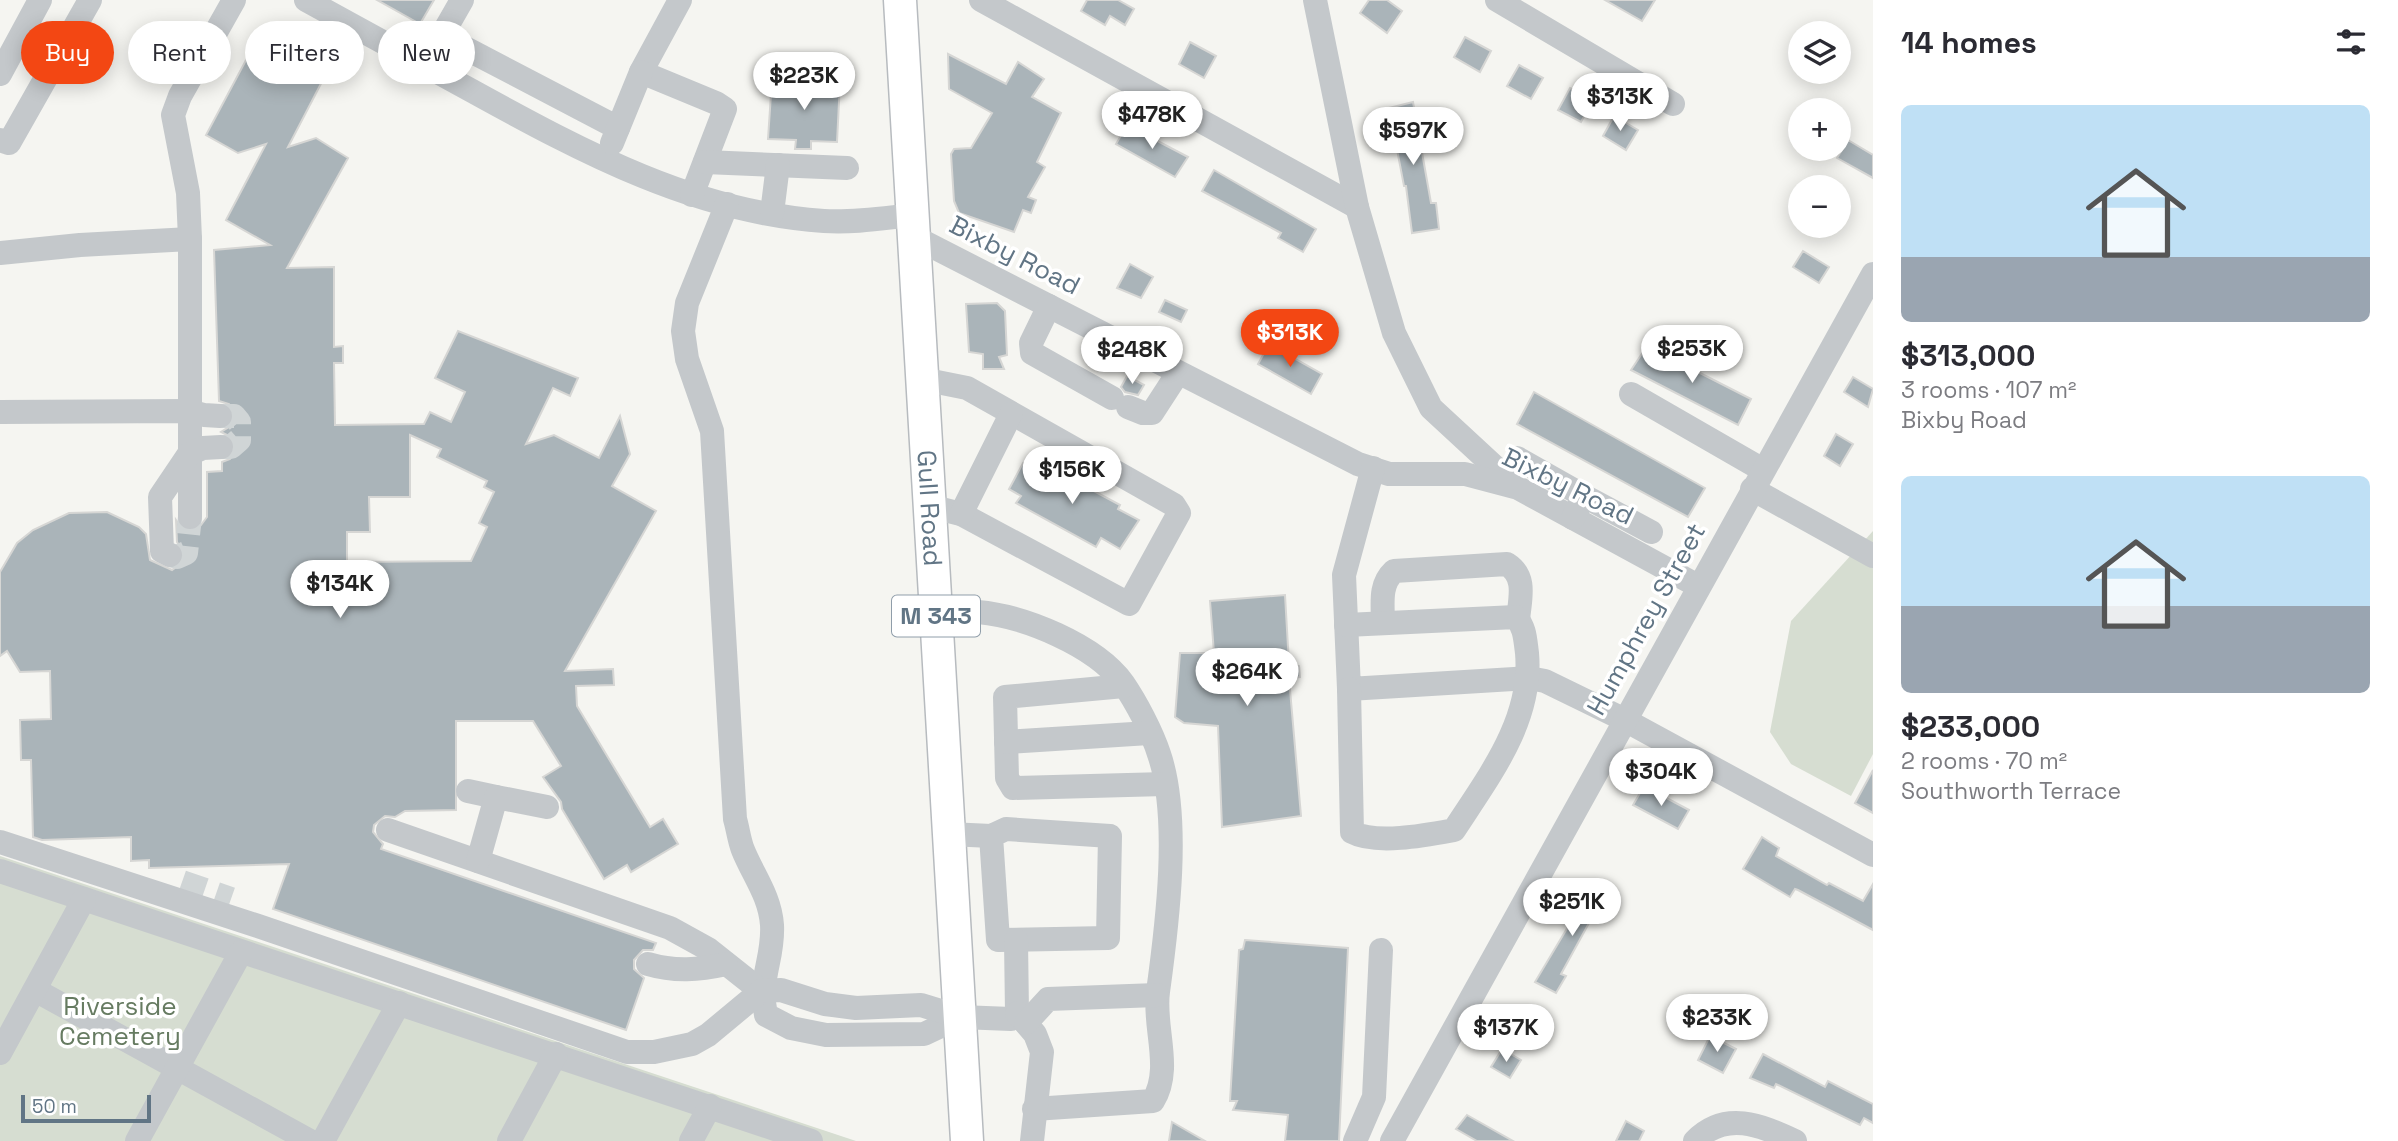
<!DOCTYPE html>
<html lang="en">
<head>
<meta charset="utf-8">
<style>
	body { margin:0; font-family:"Space Grotesk",sans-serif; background:#f7f7f7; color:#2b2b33; height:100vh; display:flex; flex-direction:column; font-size:26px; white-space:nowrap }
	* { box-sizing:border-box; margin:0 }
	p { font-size:23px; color:#7c7c81 }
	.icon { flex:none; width:38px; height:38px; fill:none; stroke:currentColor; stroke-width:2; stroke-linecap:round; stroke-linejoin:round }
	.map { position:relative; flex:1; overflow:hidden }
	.panel { display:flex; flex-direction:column; background:#fff; width:525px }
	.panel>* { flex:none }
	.hud { position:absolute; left:21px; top:21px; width:665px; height:63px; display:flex; gap:14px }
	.fabs { position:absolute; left:1788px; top:21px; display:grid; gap:14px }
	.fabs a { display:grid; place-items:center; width:63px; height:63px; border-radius:50%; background:#fff; box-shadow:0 4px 18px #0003; font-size:35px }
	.scale { position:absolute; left:21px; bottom:18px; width:130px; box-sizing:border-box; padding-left:7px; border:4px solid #617585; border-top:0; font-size:19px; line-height:24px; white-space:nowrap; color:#617585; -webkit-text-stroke:5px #fff; paint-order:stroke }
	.price { position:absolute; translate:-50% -60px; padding:0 16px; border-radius:24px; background:#fff; color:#222; font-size:23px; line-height:46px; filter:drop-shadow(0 2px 4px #0008) }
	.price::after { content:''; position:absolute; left:50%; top:42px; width:21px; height:16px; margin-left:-10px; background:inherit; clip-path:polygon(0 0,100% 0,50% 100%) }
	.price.active { background:#f34713; color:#fff }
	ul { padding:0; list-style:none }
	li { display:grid; align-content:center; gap:14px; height:371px; padding:0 28px }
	li span { display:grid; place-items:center; height:217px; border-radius:10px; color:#555 }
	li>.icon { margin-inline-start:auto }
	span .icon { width:126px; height:126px; fill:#fffc; stroke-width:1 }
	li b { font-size:30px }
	h2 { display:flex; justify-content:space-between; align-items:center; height:84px; padding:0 28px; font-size:30px }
	.pill { padding:0 24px; border-radius:32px; background:#fff; box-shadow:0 4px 18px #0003; font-size:24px; line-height:63px }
	.pill.active { background:#f34713; color:#fff }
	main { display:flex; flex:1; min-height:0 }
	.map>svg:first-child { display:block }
	.green { fill:#d6ddd1 }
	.building { fill:#aab4b9; stroke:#d6d6d4; stroke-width:2; fill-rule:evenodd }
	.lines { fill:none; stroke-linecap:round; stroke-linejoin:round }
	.minor-tunnel { stroke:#d0d5d6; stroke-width:24; stroke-dasharray:24 12; stroke-linecap:butt }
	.major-casing { stroke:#b7bbbf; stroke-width:35 }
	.minor { stroke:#c4c8cb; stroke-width:24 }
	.major { stroke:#fff; stroke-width:32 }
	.labels { text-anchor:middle; stroke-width:7; stroke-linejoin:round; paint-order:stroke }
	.shield { fill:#fff; stroke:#909eaa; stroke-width:2 }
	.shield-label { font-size:24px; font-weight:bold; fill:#617585 }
	.street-label { font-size:26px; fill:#617585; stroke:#fff }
	.park-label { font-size:26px; fill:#667b61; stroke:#fff }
</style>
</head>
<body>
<main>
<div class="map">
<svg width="1873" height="1141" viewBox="0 0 1873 1141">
	<rect width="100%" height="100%" fill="#f5f5f1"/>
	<g class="green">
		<polygon points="1873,531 1873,754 1851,796 1791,764 1770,732 1791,621"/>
		<polygon points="0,856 856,1141 0,1141"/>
	</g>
	<g class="building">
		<polygon points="377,0 434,0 420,24"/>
		<polygon points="1087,0 1118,0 1134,9 1125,25 1110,16 1105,25 1081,11"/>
		<polygon points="1369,0 1387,0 1402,11 1387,33 1360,13"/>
		<polygon points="1605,0 1655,0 1642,21"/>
		<path d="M260,34L272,40L289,42L292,51L327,72L288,147L316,138L348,158L287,268L334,267V347L343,346V363H334L335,425L424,424L430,412L451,422L465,392L435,378L458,331L578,378L570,396L553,388L526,444L554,435L599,458L620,416L630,454L612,486L656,511L565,671L613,669L614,685L576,686L577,706L650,827L663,819L678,844L631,872L627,865L604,879L562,809L561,802L543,777L561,766L533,721H456V810L405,811L395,817L385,816L374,825L373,832L383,844L381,849L656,943L653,950H643L634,960V969L644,978L626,1030L273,909L289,864L149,868V860L131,861V837L42,840L33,837L31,760H21L20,720L51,719L50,671L20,672L7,651L0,656V572L17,543L33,530L69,513L107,512L139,527L146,534L150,560L172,570L183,562L185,555L177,542L176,520L182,529L191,532L198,529L207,517V472L222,471V462L230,459L236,447L233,438L221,432L232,425L235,416L229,404L219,401L214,250L270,245L226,220L266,144L238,153L206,135ZM410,435L441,449L437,457L487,481L484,487L494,492L479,523L487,527L471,561L347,562V532H370L369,497H410Z"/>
		<polygon points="1465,37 1491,51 1480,72 1454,57"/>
		<polygon points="1190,42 1216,56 1204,78 1179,64"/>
		<polygon points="948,54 1006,84 1018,62 1044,79 1032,97 1061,113 1037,162 1045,167 1028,197 1036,200 1031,213 1023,210 1014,232 959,213 954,201 951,154 954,149 971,148 992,113 949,89"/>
		<polygon points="1519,65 1543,78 1531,99 1507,86"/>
		<polygon points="772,79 840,82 837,142 811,141 811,149 795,149 796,140 768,139"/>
		<polygon points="1570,88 1593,100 1581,122 1558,110"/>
		<polygon points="1413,102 1431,203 1436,203 1439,229 1412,233 1406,186 1404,186 1395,139 1392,140 1385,109"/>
		<polygon points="1614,116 1638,130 1626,150 1603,136"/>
		<polygon points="1127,125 1188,157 1175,177 1116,144"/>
		<polygon points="1848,140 1873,155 1873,178 1837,158"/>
		<polygon points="1214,170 1316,229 1303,252 1278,238 1281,233 1202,191"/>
		<polygon points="1803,251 1829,267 1819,283 1793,267"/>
		<polygon points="1130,264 1153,277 1141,298 1117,288"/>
		<polygon points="1165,300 1187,310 1181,322 1159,312"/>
		<polygon points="997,303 1005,311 1007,355 999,357 1004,369 983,369 983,354 969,352 966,304"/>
		<polygon points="1269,344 1322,374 1311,394 1258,364"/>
		<polygon points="1647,346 1751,399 1738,425 1631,370"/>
		<polygon points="1127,376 1144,385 1138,395 1125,392 1121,387"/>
		<polygon points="1853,377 1873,389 1868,407 1844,392"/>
		<polygon points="1534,392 1705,488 1688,517 1517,424"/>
		<polygon points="1836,434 1853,444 1840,466 1824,456"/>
		<polygon points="1038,461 1120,505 1118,509 1139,520 1120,549 1101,538 1096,547 1016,503 1021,496 1009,489 1023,463 1034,469"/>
		<polygon points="1285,595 1289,664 1299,666 1300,677 1289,678 1301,816 1222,827 1218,726 1184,723 1175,717 1180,653 1214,653 1210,601"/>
		<polygon points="1873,770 1873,813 1855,803"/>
		<polygon points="1644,786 1689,810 1678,829 1633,805"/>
		<polygon points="1762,837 1779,848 1776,856 1827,885 1829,883 1863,901 1873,884 1873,930 1798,890 1795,889 1790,897 1743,869"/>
		<polygon points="1587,885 1610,897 1601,915 1595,912 1561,974 1566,976 1556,993 1535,982 1581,905 1578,903"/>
		<polygon points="1245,940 1348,948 1339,1141 1285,1141 1288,1115 1233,1110 1237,1101 1230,1101 1239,950 1243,949"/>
		<polygon points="1710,1036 1736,1049 1723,1073 1698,1060"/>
		<polygon points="1502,1049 1521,1060 1510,1078 1491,1067"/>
		<polygon points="1763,1054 1825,1087 1828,1081 1873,1104 1873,1123 1864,1118 1860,1125 1776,1084 1774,1088 1750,1078"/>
		<polygon points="1467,1115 1513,1141 1477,1141 1456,1129"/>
		<polygon points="1626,1121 1644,1131 1639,1141 1616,1141"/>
		<polygon points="1172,1122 1205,1141 1169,1141"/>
	</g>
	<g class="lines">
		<g class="minor-tunnel">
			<polyline points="220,416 234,416 239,422 239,440 231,447 221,447"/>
			<polyline points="170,555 177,557 186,553 190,517"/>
			<polyline points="182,882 231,899"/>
		</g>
		<g class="major-casing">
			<g id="major">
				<path id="s1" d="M900,0L967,1141"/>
			</g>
		</g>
		<g class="minor">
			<path d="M306,0C362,31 418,61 474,92C583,152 697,213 824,221C854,223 884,218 914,215"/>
			<polyline points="680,0 641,72 716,103 725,109 692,195"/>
			<polyline points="981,0 1357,207"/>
			<polyline points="1315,0 1357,207 1394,333 1431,408 1510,481"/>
			<polyline points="1497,0 1673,104"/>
			<polyline points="442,36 618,128"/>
			<polyline points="434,49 462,0"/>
			<polyline points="0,74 40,0"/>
			<polyline points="0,140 9,143 90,0"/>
			<polyline points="612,143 641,72"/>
			<polyline points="705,162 847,168"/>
			<path d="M727,204L687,303L683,331L687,359L712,431L735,819C738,829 739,840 743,850C753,875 770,896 772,925C774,959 758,978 766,1015L791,1028L826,1035L924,1034L960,1017"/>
			<polyline points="772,213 778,165"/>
			<polyline points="914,237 1358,464 1389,474 1465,474 1518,488 1698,586"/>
			<polyline points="0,253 80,245 190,239"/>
			<polyline points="1049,306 1031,343 1032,353 1112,398"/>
			<polyline points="922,379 967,388 1174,505 1179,513 1129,604 961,514 929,506"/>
			<polyline points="1631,394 1763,470"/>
			<polyline points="1128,407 1143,413 1152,413 1178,373"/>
			<polyline points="0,412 189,411 204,415 220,416"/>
			<polyline points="1517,458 1584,496 1573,518"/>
			<polyline points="1373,468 1344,575 1349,689 1529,678 1545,681 1623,719 1873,855"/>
			<polyline points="1752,489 1873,556"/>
			<polyline points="1584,496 1651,532"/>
			<polyline points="961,514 1011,414"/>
			<polyline points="190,517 190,239 188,193 173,115 180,96 234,0"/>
			<polyline points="170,555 162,551 160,497 189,454 203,448 221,447"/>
			<path d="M935,614C949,613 964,611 978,612C1024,616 1095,645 1123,683C1136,702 1152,732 1159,754C1181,818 1167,926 1158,992C1153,1027 1173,1069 1153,1101L1034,1109"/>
			<path d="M1383,623C1383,604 1379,585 1394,571L1507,564C1527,577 1520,598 1518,620"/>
			<path d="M1346,625L1516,617C1525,628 1525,638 1527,653C1533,720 1489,776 1454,830C1427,835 1376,845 1352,832L1349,689"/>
			<polyline points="1124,686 1005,697 1007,778 1013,788 1165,784"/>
			<polyline points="1006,742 1149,733"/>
			<polyline points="468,791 496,797"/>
			<polyline points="388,830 670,928 708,949 761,991"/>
			<polyline points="949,834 991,836 998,940 1108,938 1110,836 1006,829 991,836"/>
			<polyline points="0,842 258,926 627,1052 654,1052 692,1044 708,1035 761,991 781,990 825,1004 856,1008 921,1005 960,1017 1011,1019 1017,1013 1016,940"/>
			<polyline points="478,861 496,797 547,807"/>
			<polyline points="0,871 811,1141"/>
			<path d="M648,964C675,972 699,970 726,964"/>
			<polyline points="35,990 310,1141"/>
			<polyline points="1017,1013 1035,1034 1042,1052 1032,1141"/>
			<polyline points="1026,1023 1048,999 1157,995"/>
			<polyline points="0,1053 84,899"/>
			<polyline points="137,1141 241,952"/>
			<polyline points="323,1141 399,1003"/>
			<polyline points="509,1141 556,1054"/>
			<polyline points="691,1141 710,1106"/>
			<polyline points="1355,1141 1374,1097 1381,950"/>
			<polyline points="1392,1141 1873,274"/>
			<path d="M1695,1141C1725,1110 1761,1125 1795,1141"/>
		</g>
		<use href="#major" class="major"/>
	</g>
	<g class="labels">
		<rect class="shield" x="892" y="595.5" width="88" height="41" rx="5"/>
		<g class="shield-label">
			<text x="936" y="624">M 343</text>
		</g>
		<g class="street-label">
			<text transform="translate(1015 255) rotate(27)" y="9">Bixby Road</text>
			<text transform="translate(1568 486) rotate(26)" y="9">Bixby Road</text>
			<text dy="9" stroke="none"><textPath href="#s1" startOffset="509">Gull Road</textPath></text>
			<text transform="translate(1646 619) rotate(-61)" y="9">Humphrey Street</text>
		</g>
		<g class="park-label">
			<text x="120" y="1015">Riverside<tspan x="120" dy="30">Cemetery</tspan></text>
		</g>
	</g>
</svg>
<div class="fabs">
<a><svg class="icon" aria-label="layers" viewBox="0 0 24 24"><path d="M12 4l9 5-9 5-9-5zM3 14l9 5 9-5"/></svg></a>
<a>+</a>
<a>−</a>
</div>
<div class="scale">50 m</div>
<b class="price" style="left:804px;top:112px">$223K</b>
<b class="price" style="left:1620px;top:133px">$313K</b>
<b class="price" style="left:1152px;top:151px">$478K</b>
<b class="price" style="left:1413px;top:167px">$597K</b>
<b class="price active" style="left:1290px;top:369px">$313K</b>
<b class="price" style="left:1692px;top:385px">$253K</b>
<b class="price" style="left:1132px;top:386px">$248K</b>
<b class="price" style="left:1072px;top:506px">$156K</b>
<b class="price" style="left:340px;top:620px">$134K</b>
<b class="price" style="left:1247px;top:708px">$264K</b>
<b class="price" style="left:1661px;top:808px">$304K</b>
<b class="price" style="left:1572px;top:938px">$251K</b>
<b class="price" style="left:1717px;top:1054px">$233K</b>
<b class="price" style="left:1506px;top:1064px">$137K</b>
<div class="hud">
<a class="pill active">Buy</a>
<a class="pill">Rent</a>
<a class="pill">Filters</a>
<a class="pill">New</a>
</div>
</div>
<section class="panel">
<h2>14 homes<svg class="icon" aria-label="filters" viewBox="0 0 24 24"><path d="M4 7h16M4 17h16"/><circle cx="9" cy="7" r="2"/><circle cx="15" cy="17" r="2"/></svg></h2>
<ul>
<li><span style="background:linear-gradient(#bfe0f5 70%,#9aa5b1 0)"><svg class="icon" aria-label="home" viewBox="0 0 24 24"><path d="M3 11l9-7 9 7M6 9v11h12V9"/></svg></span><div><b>$313,000</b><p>3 rooms · 107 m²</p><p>Bixby Road</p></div></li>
<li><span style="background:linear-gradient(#bfe0f5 60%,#9aa5b1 0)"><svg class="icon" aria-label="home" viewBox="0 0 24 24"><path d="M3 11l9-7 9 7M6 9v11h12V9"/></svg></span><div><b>$233,000</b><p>2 rooms · 70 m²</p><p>Southworth Terrace</p></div></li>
</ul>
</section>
</main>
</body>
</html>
